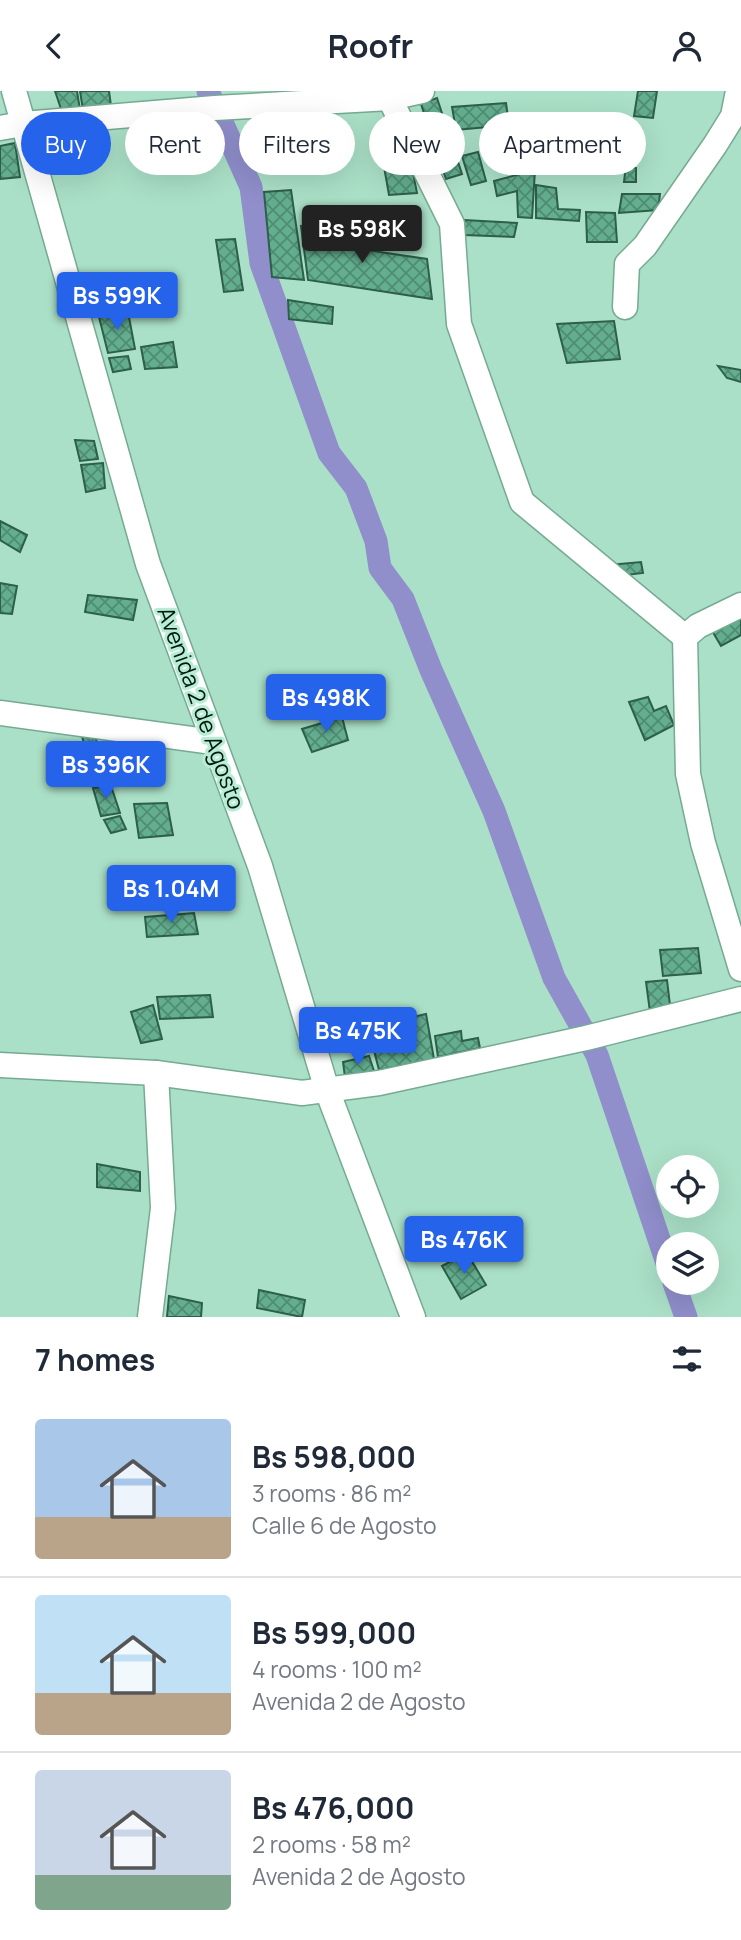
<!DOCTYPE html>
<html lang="en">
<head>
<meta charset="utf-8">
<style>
	body { margin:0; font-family:Manrope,sans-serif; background:#f2f2f3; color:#1f2937; height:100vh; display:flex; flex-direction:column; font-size:26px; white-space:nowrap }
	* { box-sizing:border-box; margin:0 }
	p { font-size:23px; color:#747a83 }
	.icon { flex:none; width:38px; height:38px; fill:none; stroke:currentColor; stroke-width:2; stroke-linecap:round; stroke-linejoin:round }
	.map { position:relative; height:1226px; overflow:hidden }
	.details { display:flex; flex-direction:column; background:#fff; flex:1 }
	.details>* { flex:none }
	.top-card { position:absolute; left:21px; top:21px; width:700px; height:63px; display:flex; gap:14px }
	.tools { position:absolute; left:656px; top:1064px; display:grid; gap:14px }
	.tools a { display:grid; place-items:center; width:63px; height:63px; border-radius:50%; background:#fff; box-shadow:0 7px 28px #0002; font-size:35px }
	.price { position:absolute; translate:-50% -60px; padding:0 16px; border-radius:7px; background:#2563eb; color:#fff; font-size:23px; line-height:46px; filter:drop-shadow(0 2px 4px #0008) }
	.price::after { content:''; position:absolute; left:50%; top:42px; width:21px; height:16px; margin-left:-10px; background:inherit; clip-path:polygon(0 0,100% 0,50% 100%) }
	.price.active { background:#222; color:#fff }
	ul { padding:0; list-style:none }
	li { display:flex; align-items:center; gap:21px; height:175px; padding:0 35px }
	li+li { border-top:2px solid #e0e1e3 }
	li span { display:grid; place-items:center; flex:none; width:196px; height:140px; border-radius:7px; color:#555 }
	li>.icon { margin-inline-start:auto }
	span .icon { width:84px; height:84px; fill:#fffc; stroke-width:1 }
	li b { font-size:30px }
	h2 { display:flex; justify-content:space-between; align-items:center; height:84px; padding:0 35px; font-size:30px }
	.chip { padding:0 24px; border-radius:32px; background:#fff; box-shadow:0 7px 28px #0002; font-size:24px; line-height:63px }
	.chip.active { background:#2563eb; color:#fff }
	header { display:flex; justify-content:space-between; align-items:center; height:91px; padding:0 35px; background:#fff; font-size:32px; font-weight:700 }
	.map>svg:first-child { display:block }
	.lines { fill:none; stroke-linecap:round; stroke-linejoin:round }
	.canal { stroke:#908ecb; stroke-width:23 }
	.building { fill:url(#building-cross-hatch); stroke:#2d5f4b; stroke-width:2 }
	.minor-casing { stroke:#76aa93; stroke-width:27 }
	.minor { stroke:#fff; stroke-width:24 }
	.labels { text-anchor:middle; stroke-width:6; stroke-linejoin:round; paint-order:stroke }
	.street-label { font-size:23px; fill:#041810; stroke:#b7edd4 }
</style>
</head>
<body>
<header><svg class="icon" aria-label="back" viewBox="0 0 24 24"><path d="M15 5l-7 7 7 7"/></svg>Roofr<svg class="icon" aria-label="person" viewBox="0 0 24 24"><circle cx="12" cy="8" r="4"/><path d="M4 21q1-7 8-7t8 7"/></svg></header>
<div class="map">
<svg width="741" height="1226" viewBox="0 0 741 1226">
	<defs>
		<pattern id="building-cross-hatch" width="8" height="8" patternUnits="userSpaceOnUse" patternTransform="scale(1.75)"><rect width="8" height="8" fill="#63ae8f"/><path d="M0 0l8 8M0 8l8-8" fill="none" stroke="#4f8d73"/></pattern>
	</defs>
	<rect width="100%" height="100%" fill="#aae0c7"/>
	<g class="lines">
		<g class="canal">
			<polyline points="208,0 251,96 261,172 329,362 356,397 376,450 380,477 403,508 431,579 494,720 554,887 597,964 668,1175"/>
			<polyline points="674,1192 686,1226"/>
		</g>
	</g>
	<g class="building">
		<polygon points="55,0 77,0 80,19 62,21"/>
		<polygon points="80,0 109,0 111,15 83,19"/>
		<polygon points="638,0 657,0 653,27 634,25"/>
		<polygon points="437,7 462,83 446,88 421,13"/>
		<polygon points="506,12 509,34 456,39 452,16"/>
		<polygon points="405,40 417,102 389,104 378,42"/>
		<polygon points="43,43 88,44 88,72 48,72"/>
		<polygon points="15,52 20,86 0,88 0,55"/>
		<polygon points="478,61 486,90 471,94 462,65"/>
		<polygon points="626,74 636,77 636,91 624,91"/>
		<polygon points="535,79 532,127 518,126 517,100 497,105 494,90"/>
		<polygon points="536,94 556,97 558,118 580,119 579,130 536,127"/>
		<polygon points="291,99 304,189 272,186 264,101"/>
		<polygon points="622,103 660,103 658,119 619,122"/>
		<polygon points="586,121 615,122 617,151 587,151"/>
		<polygon points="464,129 517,132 514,146 464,144"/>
		<polygon points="301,135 353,141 353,157 427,168 432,208 308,189"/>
		<polygon points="235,148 243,199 224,201 216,149"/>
		<polygon points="288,209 333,216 332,233 289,228"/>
		<polygon points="128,221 135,258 108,262 98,222"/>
		<polygon points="614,230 620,268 567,272 557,233"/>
		<polygon points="173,251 177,276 145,278 141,256"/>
		<polygon points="128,265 131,278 113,281 109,267"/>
		<polygon points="718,275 741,279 741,291 727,287"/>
		<polygon points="75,349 94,350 98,368 80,370"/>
		<polygon points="103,372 105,397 86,401 81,374"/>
		<polygon points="0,430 27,444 20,461 0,449"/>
		<polygon points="641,471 643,482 618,485 608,474"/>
		<polygon points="0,492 17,495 12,523 0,522"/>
		<polygon points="88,504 137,509 133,529 85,521"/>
		<polygon points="741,520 741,544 721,555 711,538"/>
		<polygon points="648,606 654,620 666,615 674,634 645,649 629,611"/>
		<polygon points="342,626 348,649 312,661 302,638"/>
		<polygon points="81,642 95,643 100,667 89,669"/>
		<polygon points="125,653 128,661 138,664 145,677 136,684 132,693 116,695 104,661"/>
		<polygon points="111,695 120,722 101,725 93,697"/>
		<polygon points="167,712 173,744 139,747 134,713"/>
		<polygon points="120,725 126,738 111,742 104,729"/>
		<polygon points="194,822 198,843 147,846 145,826"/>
		<polygon points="698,857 701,882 663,885 660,859"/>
		<polygon points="667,889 670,914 650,921 646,891"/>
		<polygon points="210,904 213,926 160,928 157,906"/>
		<polygon points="153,914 162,948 141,952 131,921"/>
		<polygon points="426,923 434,968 379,979 368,936"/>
		<polygon points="461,940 462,950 478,947 480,957 438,966 435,945"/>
		<polygon points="369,965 374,980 345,986 343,971"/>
		<polygon points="97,1073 140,1081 140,1100 97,1096"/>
		<polygon points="467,1162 486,1194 461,1208 442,1175"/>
		<polygon points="259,1199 305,1209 302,1226 257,1217"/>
		<polygon points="169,1205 202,1212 201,1226 167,1226"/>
	</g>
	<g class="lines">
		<g class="minor-casing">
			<g id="minor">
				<polyline points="14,0 148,473 260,775 327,999 413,1226"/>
				<polyline points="386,0 452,133 459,233 522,411 685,546"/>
				<polyline points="0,37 23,33 215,17 390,7 422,0"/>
				<polyline points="625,216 627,173 645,155 715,54 733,25 738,0"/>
				<polyline points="741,514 698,535 685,546 688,683 703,752 741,878"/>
				<polyline points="0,622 213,651"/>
				<polyline points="0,974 156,982 302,1002 379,992 586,947 741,908"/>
				<polyline points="150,1226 163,1117 156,982"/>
			</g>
		</g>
		<use href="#minor" class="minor"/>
	</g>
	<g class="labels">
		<g class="street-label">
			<text transform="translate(201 617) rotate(70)" y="8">Avenida 2 de Agosto</text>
		</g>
	</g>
</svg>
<div class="tools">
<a><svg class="icon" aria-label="locate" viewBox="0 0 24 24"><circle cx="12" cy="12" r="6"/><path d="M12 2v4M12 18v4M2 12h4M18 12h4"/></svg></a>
<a><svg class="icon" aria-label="layers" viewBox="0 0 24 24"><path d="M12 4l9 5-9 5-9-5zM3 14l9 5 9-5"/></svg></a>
</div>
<b class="price active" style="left:362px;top:174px">Bs 598K</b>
<b class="price" style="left:117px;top:241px">Bs 599K</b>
<b class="price" style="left:326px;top:643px">Bs 498K</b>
<b class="price" style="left:106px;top:710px">Bs 396K</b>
<b class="price" style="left:171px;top:834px">Bs 1.04M</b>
<b class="price" style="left:358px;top:976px">Bs 475K</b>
<b class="price" style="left:464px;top:1185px">Bs 476K</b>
<div class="top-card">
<a class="chip active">Buy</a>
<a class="chip">Rent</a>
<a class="chip">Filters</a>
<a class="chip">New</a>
<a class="chip">Apartment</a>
</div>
</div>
<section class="details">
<h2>7 homes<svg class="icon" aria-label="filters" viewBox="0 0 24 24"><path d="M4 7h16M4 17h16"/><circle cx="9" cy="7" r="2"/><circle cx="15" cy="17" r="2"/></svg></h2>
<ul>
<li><span style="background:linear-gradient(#a9c7e8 70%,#b9a48a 0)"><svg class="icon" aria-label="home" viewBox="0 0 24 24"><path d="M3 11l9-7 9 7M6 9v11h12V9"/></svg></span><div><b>Bs 598,000</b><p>3 rooms · 86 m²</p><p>Calle 6 de Agosto</p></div></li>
<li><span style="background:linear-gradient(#bfe0f5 70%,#b9a48a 0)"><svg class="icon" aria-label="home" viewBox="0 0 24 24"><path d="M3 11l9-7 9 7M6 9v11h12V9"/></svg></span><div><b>Bs 599,000</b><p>4 rooms · 100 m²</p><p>Avenida 2 de Agosto</p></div></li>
<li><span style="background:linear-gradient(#c9d6e8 75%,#7fa58c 0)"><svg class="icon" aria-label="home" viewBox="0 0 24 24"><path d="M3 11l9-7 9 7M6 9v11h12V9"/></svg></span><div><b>Bs 476,000</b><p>2 rooms · 58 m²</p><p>Avenida 2 de Agosto</p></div></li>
</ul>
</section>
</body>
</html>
